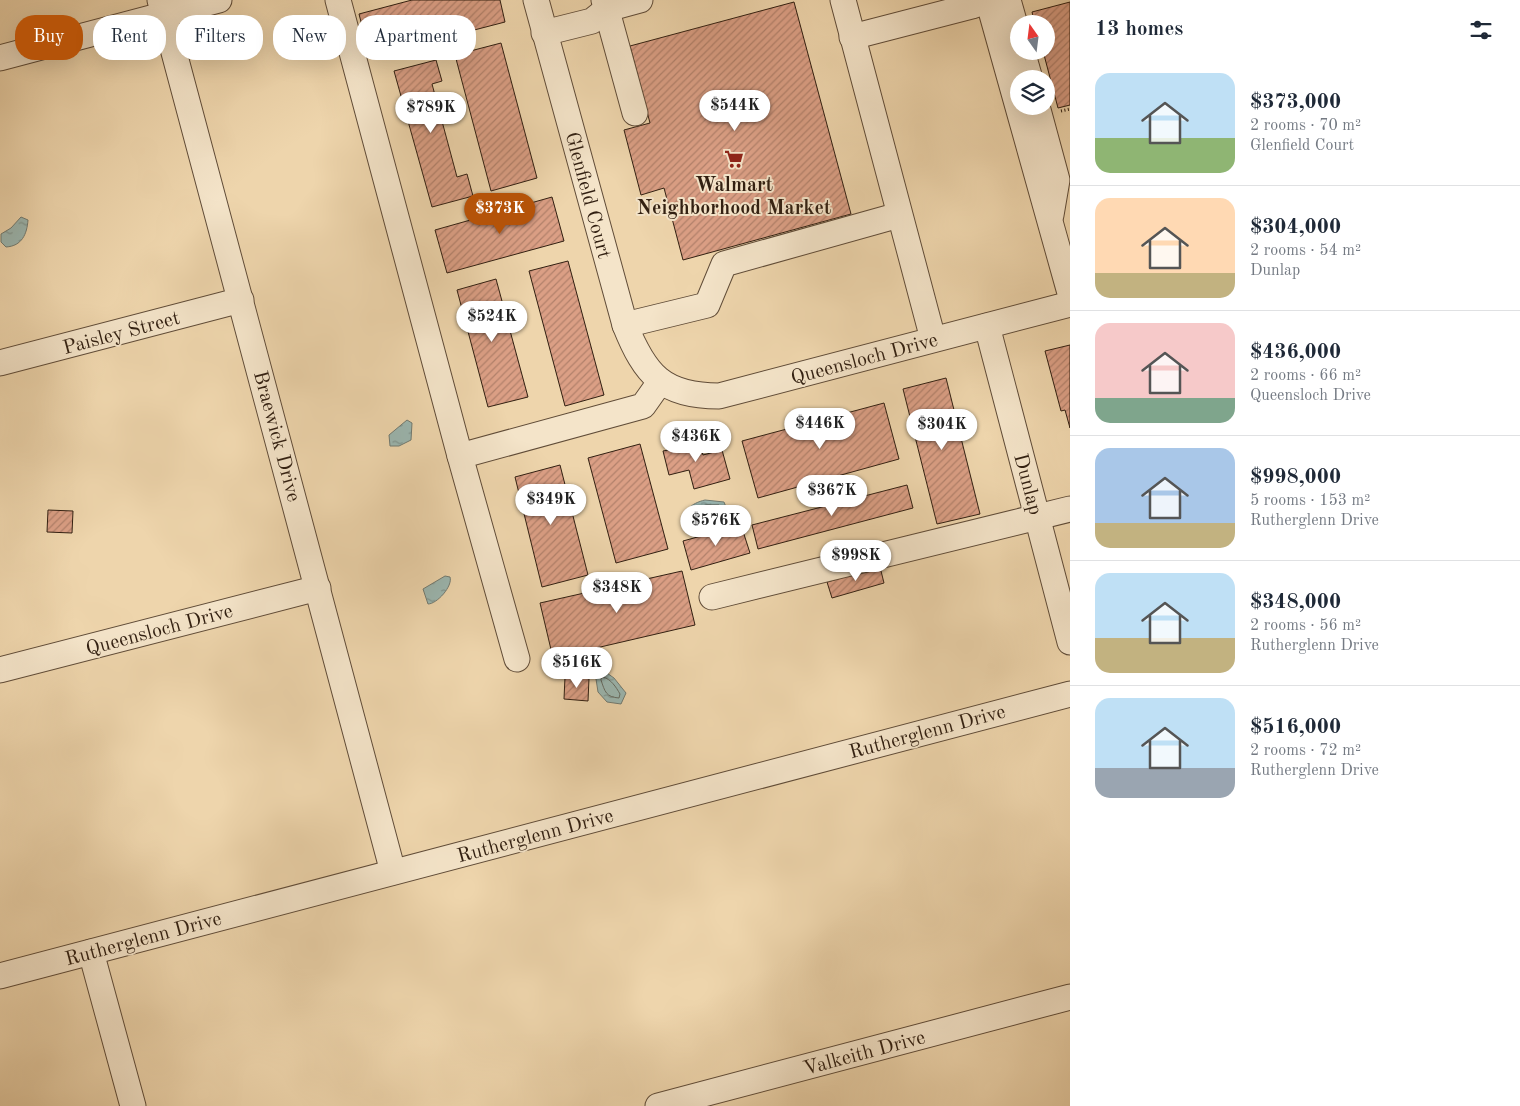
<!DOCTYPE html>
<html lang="en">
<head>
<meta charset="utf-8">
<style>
	body { margin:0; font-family:"Old Standard TT",serif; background:#f6f6f7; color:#1f2937; height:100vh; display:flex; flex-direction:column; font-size:19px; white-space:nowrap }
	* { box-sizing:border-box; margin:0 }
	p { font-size:16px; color:#747a83 }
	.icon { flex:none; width:28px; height:28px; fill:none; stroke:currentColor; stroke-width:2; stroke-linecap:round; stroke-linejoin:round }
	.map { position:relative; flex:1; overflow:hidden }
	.details { display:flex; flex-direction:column; background:#fff; width:450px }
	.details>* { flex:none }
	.banner { position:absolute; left:15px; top:15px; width:475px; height:45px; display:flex; gap:10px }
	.needle { width:32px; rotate:346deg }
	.tools { position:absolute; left:1010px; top:15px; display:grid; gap:10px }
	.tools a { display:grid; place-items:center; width:45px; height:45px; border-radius:50%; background:#fff; box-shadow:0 5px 20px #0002; font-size:25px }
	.price { position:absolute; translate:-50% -42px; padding:0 11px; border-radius:18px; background:#fff; color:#222; font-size:16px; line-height:32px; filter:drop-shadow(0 1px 2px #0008) }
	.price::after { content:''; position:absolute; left:50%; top:30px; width:15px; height:11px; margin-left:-8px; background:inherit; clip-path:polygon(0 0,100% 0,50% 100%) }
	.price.on { background:#b45309; color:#fff }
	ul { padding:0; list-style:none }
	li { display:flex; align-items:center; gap:15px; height:125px; padding:0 25px }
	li+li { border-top:1px solid #e0e1e3 }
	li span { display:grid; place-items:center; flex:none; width:140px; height:100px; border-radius:15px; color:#555 }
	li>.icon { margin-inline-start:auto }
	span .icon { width:60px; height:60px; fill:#fffc; stroke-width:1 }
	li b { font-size:21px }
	h2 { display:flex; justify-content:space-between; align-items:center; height:60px; padding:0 25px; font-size:21px }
	.chip { padding:0 18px; border-radius:20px; background:#fff; box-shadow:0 5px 20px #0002; font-size:18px; line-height:45px }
	.chip.on { background:#b45309; color:#fff }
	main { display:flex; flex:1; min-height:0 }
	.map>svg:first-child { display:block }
	.water { fill:url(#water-ripples); stroke:#717a71 }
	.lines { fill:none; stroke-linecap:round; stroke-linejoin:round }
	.shore { stroke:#666b61; stroke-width:1 }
	.building { fill:url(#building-hatch); stroke:#311f11 }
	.minor-casing { stroke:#604c38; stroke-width:27 }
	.path { stroke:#311f11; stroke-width:3; stroke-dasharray:1 2.5; stroke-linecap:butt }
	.minor { stroke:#f4e4c9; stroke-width:25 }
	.labels { text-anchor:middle; stroke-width:4; stroke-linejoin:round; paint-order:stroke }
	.poi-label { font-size:20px; font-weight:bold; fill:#311f11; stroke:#f4e4c9 }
	.street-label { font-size:20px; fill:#311f11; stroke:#f4e4c9 }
</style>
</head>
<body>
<main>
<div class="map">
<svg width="1070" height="1106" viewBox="0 0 1070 1106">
	<defs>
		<pattern id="water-ripples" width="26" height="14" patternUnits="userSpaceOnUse" patternTransform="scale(1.25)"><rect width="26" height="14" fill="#9bb7b1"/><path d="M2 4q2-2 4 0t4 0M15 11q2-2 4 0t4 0" fill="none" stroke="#7f948f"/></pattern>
		<pattern id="building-hatch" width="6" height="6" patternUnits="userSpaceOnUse" patternTransform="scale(1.25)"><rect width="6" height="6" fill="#db9f85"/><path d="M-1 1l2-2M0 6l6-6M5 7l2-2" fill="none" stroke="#b2816b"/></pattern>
	</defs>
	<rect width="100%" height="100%" fill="#eed5ac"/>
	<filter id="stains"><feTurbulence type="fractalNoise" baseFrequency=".004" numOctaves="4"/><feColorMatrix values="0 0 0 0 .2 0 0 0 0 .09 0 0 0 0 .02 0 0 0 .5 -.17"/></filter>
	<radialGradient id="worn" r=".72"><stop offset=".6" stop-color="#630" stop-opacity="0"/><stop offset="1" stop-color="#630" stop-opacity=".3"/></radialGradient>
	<g class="water">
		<path d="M21,217L28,220C27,234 22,246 6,247L1,242V234L11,228Z"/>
		<polygon points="407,420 412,423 411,440 399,446 390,446 389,435"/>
		<path d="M705,500L724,502L726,507L724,513L694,525C678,512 692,503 705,500Z"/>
		<path d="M445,576L450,577C453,586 437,604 428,604L423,589Z"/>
		<polygon points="604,671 614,678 626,693 621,704 607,702 598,692 596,679"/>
	</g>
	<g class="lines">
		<g class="shore">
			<polygon points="706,505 719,505 720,508 698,519 693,518 691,513 693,509"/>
			<path d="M603,677C611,679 616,687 620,694L619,698C606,697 605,692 601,680Z"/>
		</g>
	</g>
	<g class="building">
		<polygon points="412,0 500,0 505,22 370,57 359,14"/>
		<polygon points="794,2 851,214 683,260 664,188 641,195 624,130 650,123 630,46"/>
		<polygon points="1070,2 1070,105 1058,108 1043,51 1046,51 1046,24 1035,24 1032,12"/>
		<polygon points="501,43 537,178 491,191 455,55"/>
		<polygon points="436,60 442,81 432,84 457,177 467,174 473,196 432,207 394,71"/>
		<polygon points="552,197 564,241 447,273 435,230"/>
		<polygon points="568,261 604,395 565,406 529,271"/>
		<polygon points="496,279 528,397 488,407 457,290"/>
		<polygon points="1070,345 1070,428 1065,410 1061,411 1045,351"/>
		<polygon points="946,378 980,514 937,524 903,389"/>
		<polygon points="884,403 899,459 758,498 742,441"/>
		<polygon points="697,435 703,455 722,450 730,479 694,489 689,470 669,475 663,451 674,449 672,442"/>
		<polygon points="640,444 668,549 616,563 588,458"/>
		<polygon points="560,465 588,575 542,587 515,477"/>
		<polygon points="907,485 913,508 758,549 752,525"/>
		<polygon points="48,510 73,511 72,533 47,532"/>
		<polygon points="741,525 750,553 691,570 683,541"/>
		<polygon points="880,567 884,583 832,598 827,582"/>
		<polygon points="682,571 695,625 553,658 540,603"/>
		<polygon points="565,677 589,678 588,701 564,699"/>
	</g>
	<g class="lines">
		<g class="minor-casing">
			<g id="minor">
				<polyline points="160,0 393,872"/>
				<polyline points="338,0 460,456 517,659"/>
				<path d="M536,0L625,325C645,375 663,396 719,396L1070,304"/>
				<polyline points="604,0 635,113"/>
				<polyline points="843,0 933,339"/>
				<polyline points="988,0 1070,293"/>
				<polyline points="1008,0 1019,39"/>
				<polyline points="544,33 592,21 607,9 640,0"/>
				<polyline points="852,37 972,6 989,0"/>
				<polyline points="1022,51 1030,79"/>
				<polyline points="0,58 219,0"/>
				<polyline points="1037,106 1057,180 1051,215"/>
				<polyline points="625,325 707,305 724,264 899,215"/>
				<polyline points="987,326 1070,642"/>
				<polyline points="0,363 241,300"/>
				<polyline points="460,456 643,406 660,382"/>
				<polyline points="712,597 1070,509"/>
				<polyline points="0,670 318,588"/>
				<polyline points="91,952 133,1106"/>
				<polyline points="0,976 1070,694"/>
				<polyline points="658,1106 1070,997"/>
			</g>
		</g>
		<polyline class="path" points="1061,111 1070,109"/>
		<use href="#minor" class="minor"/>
	</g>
	<defs>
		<g id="supermarket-bare" transform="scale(1.5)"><path d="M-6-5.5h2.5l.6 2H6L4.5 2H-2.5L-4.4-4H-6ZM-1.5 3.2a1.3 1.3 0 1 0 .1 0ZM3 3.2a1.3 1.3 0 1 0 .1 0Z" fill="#8f2418" stroke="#f4e4c9" stroke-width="2.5" paint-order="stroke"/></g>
	</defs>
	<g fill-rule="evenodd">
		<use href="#supermarket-bare" x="734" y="159"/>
	</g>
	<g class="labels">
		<g class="poi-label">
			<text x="734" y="191">Walmart<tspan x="734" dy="23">Neighborhood Market</tspan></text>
		</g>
		<g class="street-label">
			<text transform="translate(589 195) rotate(75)" y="7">Glenfield Court</text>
			<text transform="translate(121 332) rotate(-15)" y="7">Paisley Street</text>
			<text transform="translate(864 358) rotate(-15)" y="7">Queensloch Drive</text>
			<text transform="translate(278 436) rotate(75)" y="7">Braewick Drive</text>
			<text transform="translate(1029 484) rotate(75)" y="7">Dunlap</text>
			<text transform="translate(159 629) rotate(-15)" y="7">Queensloch Drive</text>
			<text transform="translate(927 731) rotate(-15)" y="7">Rutherglenn Drive</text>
			<text transform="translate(535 835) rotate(-15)" y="7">Rutherglenn Drive</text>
			<text transform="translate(143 938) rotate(-15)" y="7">Rutherglenn Drive</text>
			<text transform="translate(864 1052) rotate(-15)" y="7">Valkeith Drive</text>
		</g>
	</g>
	<rect width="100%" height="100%" filter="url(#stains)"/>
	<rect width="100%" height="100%" fill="url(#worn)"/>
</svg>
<div class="tools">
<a><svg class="needle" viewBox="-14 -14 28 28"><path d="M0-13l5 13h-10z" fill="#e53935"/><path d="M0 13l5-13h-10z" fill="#747a83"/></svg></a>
<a><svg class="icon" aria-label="layers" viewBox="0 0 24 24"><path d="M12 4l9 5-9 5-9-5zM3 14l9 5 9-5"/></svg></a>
</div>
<b class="price" style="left:735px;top:132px">$544K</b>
<b class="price" style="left:431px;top:134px">$789K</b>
<b class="price on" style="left:500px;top:235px">$373K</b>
<b class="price" style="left:492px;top:343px">$524K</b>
<b class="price" style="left:820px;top:450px">$446K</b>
<b class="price" style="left:942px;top:451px">$304K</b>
<b class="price" style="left:696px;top:463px">$436K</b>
<b class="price" style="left:832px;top:517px">$367K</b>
<b class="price" style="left:551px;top:526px">$349K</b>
<b class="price" style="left:716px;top:547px">$576K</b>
<b class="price" style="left:856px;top:582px">$998K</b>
<b class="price" style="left:617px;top:614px">$348K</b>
<b class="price" style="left:577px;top:689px">$516K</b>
<div class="banner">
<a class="chip on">Buy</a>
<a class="chip">Rent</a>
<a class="chip">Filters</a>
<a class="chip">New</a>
<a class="chip">Apartment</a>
</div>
</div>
<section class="details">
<h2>13 homes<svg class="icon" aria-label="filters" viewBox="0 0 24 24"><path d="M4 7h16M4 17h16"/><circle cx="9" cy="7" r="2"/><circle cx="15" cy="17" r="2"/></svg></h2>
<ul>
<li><span style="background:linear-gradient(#bfe0f5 65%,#8fb573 0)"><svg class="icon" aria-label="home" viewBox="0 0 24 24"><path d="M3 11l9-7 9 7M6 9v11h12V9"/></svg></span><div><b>$373,000</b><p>2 rooms · 70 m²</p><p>Glenfield Court</p></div></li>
<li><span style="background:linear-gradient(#ffd9b3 75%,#c2b280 0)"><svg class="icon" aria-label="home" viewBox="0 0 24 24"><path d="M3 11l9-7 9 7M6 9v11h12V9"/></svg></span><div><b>$304,000</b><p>2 rooms · 54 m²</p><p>Dunlap</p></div></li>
<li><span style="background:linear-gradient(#f6c9c9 75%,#7fa58c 0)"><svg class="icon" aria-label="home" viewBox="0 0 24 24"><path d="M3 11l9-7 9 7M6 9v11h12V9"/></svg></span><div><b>$436,000</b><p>2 rooms · 66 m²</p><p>Queensloch Drive</p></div></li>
<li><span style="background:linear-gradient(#a9c7e8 75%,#c2b280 0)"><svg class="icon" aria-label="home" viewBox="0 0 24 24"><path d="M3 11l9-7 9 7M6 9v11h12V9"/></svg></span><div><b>$998,000</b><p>5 rooms · 153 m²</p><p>Rutherglenn Drive</p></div></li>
<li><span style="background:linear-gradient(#bfe0f5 65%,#c2b280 0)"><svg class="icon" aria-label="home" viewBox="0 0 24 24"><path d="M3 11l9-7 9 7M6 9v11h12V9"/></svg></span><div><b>$348,000</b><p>2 rooms · 56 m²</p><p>Rutherglenn Drive</p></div></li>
<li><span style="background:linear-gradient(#bfe0f5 70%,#9aa5b1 0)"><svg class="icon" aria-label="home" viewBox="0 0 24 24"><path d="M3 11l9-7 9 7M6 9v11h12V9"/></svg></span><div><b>$516,000</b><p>2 rooms · 72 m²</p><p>Rutherglenn Drive</p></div></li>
</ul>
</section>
</main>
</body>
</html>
